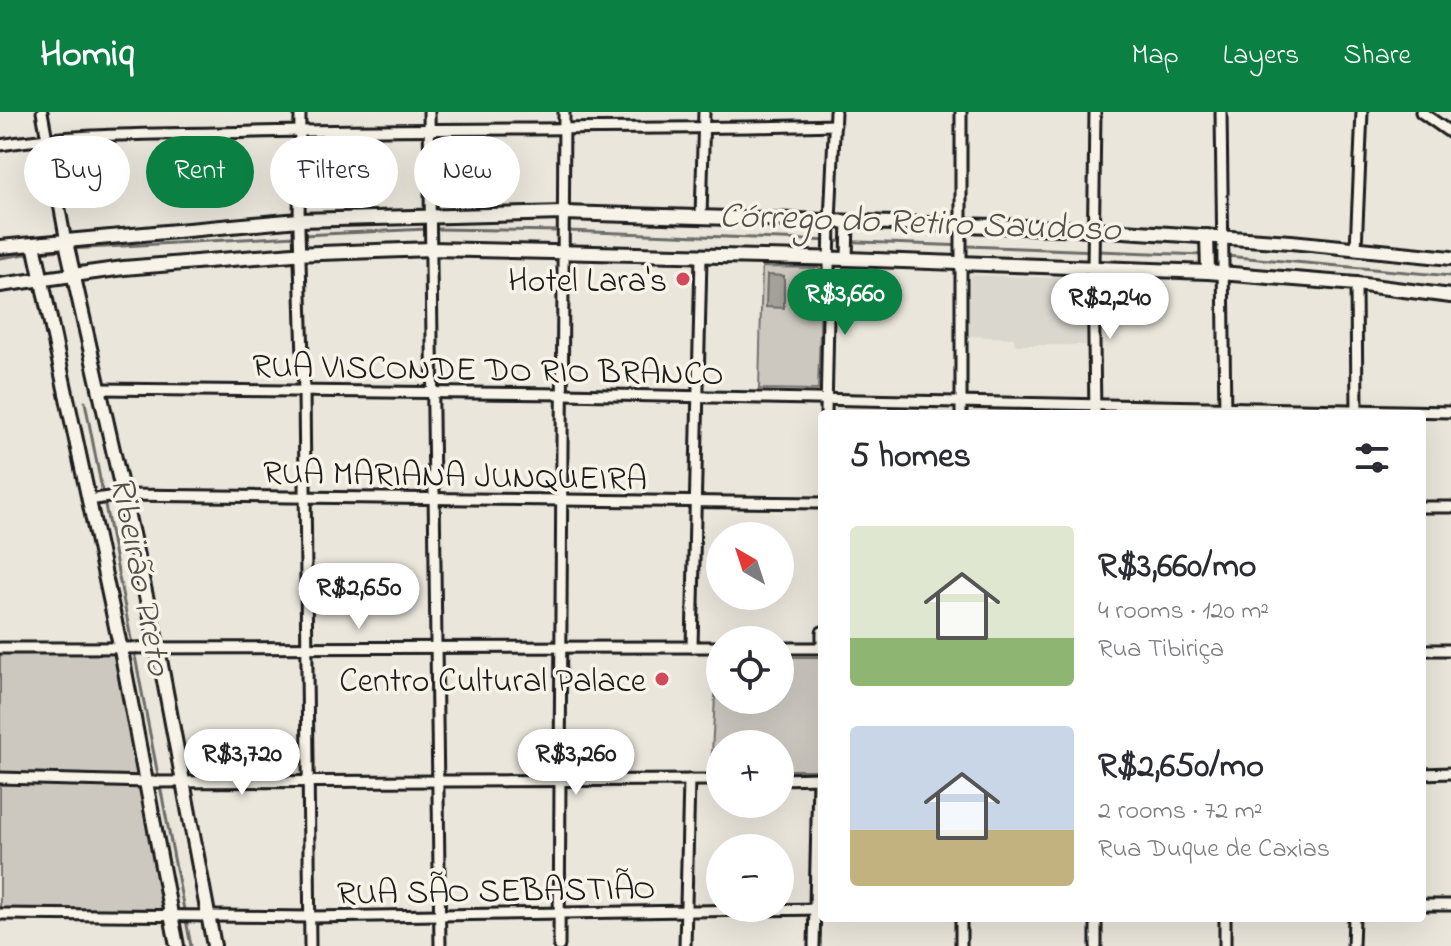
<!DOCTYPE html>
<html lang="en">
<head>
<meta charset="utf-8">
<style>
	body { margin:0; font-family:"Indie Flower",sans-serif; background:#f7f7f7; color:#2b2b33; height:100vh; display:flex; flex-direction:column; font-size:30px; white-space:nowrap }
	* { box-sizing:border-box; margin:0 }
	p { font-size:26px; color:#7c7c81 }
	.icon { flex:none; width:44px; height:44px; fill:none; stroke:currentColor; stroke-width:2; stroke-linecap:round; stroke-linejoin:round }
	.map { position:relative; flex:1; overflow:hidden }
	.side { position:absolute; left:818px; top:298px; width:608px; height:512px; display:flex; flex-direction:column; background:#fff; border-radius:8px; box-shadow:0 8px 32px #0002 }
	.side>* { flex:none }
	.hud { position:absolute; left:24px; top:24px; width:674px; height:72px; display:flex; gap:16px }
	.needle { width:52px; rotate:321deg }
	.buttons { position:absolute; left:706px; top:410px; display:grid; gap:16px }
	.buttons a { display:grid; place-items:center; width:88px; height:88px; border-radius:50%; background:#fff; box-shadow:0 8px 32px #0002; font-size:40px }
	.price { position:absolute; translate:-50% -68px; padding:0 18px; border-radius:28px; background:#fff; color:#222; font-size:26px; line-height:52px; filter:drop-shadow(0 2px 4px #0008) }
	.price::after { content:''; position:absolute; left:50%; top:48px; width:24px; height:18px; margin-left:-12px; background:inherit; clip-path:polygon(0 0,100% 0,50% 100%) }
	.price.selected { background:#0b8043; color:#fff }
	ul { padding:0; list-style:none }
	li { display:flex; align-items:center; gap:24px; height:200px; padding:0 32px }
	li span { display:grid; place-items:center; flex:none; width:224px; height:160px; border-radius:8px; color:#555 }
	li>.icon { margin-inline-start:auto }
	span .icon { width:96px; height:96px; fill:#fffc; stroke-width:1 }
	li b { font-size:34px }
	h2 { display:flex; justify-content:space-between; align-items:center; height:96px; padding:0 32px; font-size:34px }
	.pill { padding:0 28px; border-radius:36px; background:#fff; box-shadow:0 8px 32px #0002; font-size:28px; line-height:72px }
	.pill.selected { background:#0b8043; color:#fff }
	header { display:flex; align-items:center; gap:48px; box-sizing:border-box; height:112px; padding:0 40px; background:#0b8043; color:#fff }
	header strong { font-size:38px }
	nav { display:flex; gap:44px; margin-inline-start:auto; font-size:28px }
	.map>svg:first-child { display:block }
	.built { fill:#dad7ce }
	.green { fill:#ccc8c0; stroke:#74726e; stroke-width:2 }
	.water { fill:#a3a19a; stroke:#6d6c68; stroke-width:2 }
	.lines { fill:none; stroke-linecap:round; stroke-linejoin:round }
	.stream { stroke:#6d6c68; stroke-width:3 }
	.minor-casing { stroke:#1c1c1c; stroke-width:15 }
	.major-casing { stroke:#1c1c1c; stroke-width:18 }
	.minor { stroke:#f7f3e8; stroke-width:9 }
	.major { stroke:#f7f3e8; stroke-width:12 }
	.poi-dot { fill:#d1495b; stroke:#f7f3e8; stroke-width:3 }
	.labels { text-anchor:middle; stroke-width:7; stroke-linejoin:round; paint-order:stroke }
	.poi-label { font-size:34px; fill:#1c1c1c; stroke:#f7f3e8; text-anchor:end }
	.street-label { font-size:34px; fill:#1c1c1c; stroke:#f7f3e8 }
	.water-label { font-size:36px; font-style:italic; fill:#52514e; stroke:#f7f3e8 }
</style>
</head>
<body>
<header>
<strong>Homiq</strong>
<nav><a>Map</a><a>Layers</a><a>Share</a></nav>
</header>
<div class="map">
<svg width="1451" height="834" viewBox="0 0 1451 834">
	<rect width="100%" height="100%" fill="#eae6dc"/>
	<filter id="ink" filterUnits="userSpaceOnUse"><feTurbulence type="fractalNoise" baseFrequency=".0125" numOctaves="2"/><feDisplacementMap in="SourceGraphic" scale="16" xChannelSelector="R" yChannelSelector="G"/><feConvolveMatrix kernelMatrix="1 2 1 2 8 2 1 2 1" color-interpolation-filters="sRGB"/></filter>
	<g filter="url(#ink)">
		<polygon class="built" points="970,163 1083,167 1085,168 1086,233 1015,233 1014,226 968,224"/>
		<g class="green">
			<polygon points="762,155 818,156 822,159 818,278 759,277"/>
			<polygon points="0,540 117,542 143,666 0,662"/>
			<polygon points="780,545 822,545 822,658 780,658 780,632 720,632 720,659 711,659 716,566 720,559 720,588 780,588"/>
			<polygon points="0,669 145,673 166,801 0,799"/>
		</g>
		<polygon class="water" points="767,163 784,164 784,196 766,195"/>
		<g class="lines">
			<g class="stream">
				<polyline points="435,117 559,119"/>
				<polyline points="567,119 1203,143"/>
				<polyline points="303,123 427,117"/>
				<polyline points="71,137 295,124"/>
				<polyline points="39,140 64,138"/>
				<polyline points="1226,144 1451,164"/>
				<polyline points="0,146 32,141"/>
				<polyline points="85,290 132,532"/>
				<polyline points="134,539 191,834"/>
			</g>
			<g class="minor-casing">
				<g id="minor">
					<polyline points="42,0 66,130"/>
					<polyline points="300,0 299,117 304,279 310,834"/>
					<polyline points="429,0 440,834"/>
					<polyline points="961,0 961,302"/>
					<polyline points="1095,0 1093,156 1095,302"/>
					<polyline points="1221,0 1225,302"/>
					<polyline points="1421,0 1451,21"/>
					<path d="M0,33C84,20 169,23 254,20C447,15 641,19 835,13"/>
					<polyline points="701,104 704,0"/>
					<polyline points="1356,136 1362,0"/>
					<polyline points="847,147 848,109"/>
					<polyline points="1356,172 1357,302"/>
					<polyline points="100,277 563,282 1451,300"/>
					<polyline points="826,302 830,109 835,0"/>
					<polyline points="88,388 123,383 822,391"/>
					<polyline points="1422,395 1451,395"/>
					<polyline points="692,535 701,145"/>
					<polyline points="0,536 720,535"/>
					<polyline points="780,536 822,536"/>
					<polyline points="822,536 822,520"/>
					<polyline points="1422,538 1451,538"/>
					<polyline points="1422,662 1451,661"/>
					<polyline points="0,666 148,670 720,668"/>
					<polyline points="780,667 821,666"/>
					<polyline points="1422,793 1451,793"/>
					<polyline points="0,802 310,805 822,797"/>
					<polyline points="559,834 564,0"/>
					<polyline points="685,834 689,668"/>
					<polyline points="814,834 818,667"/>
					<polyline points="961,834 961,806"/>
					<polyline points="1096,834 1096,806"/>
					<polyline points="1225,834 1225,806"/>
					<polyline points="1353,834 1354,806"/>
				</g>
			</g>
			<g class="major-casing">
				<g id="major">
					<polyline points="1207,124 1208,160"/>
					<polyline points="66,130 158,537 214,834"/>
					<polyline points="34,132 121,538 177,834"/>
					<polyline points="0,135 299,108 563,101 1093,117 1291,130 1451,146"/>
					<polyline points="0,173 124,156 293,142 431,137 847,147 1208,160 1356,172 1451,184"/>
				</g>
			</g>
			<use href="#minor" class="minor"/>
			<use href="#major" class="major"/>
		</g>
	</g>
	<g class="poi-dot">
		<circle cx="683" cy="167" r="8"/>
		<circle cx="662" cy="567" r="8"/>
	</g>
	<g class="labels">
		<g class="poi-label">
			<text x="667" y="179">Hotel Lara's</text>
			<text x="646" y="579">Centro Cultural Palace</text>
		</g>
		<g class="street-label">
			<text transform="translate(488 256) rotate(1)" y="12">RUA VISCONDE DO RIO BRANCO</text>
			<text transform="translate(455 362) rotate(1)" y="12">RUA MARIANA JUNQUEIRA</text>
			<text transform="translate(496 777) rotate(-1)" y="12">RUA SÃO SEBASTIÃO</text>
		</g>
		<g class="water-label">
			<text transform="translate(920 108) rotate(2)" y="13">Córrego do Retiro Saudoso</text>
			<text transform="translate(143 463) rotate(79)" y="13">Ribeirão Preto</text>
		</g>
	</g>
</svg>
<div class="buttons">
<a><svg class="needle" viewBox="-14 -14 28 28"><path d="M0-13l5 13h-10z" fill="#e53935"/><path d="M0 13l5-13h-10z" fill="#7c7c81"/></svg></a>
<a><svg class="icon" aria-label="locate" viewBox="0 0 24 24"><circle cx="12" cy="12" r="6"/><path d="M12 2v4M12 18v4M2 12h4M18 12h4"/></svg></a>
<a>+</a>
<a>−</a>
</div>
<b class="price selected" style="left:845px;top:225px">R$3,660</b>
<b class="price" style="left:1110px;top:229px">R$2,240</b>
<b class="price" style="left:359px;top:519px">R$2,650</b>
<b class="price" style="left:242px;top:685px">R$3,720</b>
<b class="price" style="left:576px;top:685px">R$3,260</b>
<div class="hud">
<a class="pill">Buy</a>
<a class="pill selected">Rent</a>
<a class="pill">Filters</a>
<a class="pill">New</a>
</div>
<section class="side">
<h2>5 homes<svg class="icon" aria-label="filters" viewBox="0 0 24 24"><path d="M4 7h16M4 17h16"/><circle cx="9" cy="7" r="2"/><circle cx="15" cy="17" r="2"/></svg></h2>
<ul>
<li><span style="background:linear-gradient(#dfe7d0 70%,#8fb573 0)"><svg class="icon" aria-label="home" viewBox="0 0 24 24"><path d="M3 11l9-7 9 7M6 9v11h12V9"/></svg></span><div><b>R$3,660/mo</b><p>4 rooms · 120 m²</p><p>Rua Tibiriça</p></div></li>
<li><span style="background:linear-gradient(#c9d6e8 65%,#c2b280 0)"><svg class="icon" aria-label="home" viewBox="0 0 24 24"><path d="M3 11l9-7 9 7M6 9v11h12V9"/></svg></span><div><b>R$2,650/mo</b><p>2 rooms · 72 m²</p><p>Rua Duque de Caxias</p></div></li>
</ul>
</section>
</div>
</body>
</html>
